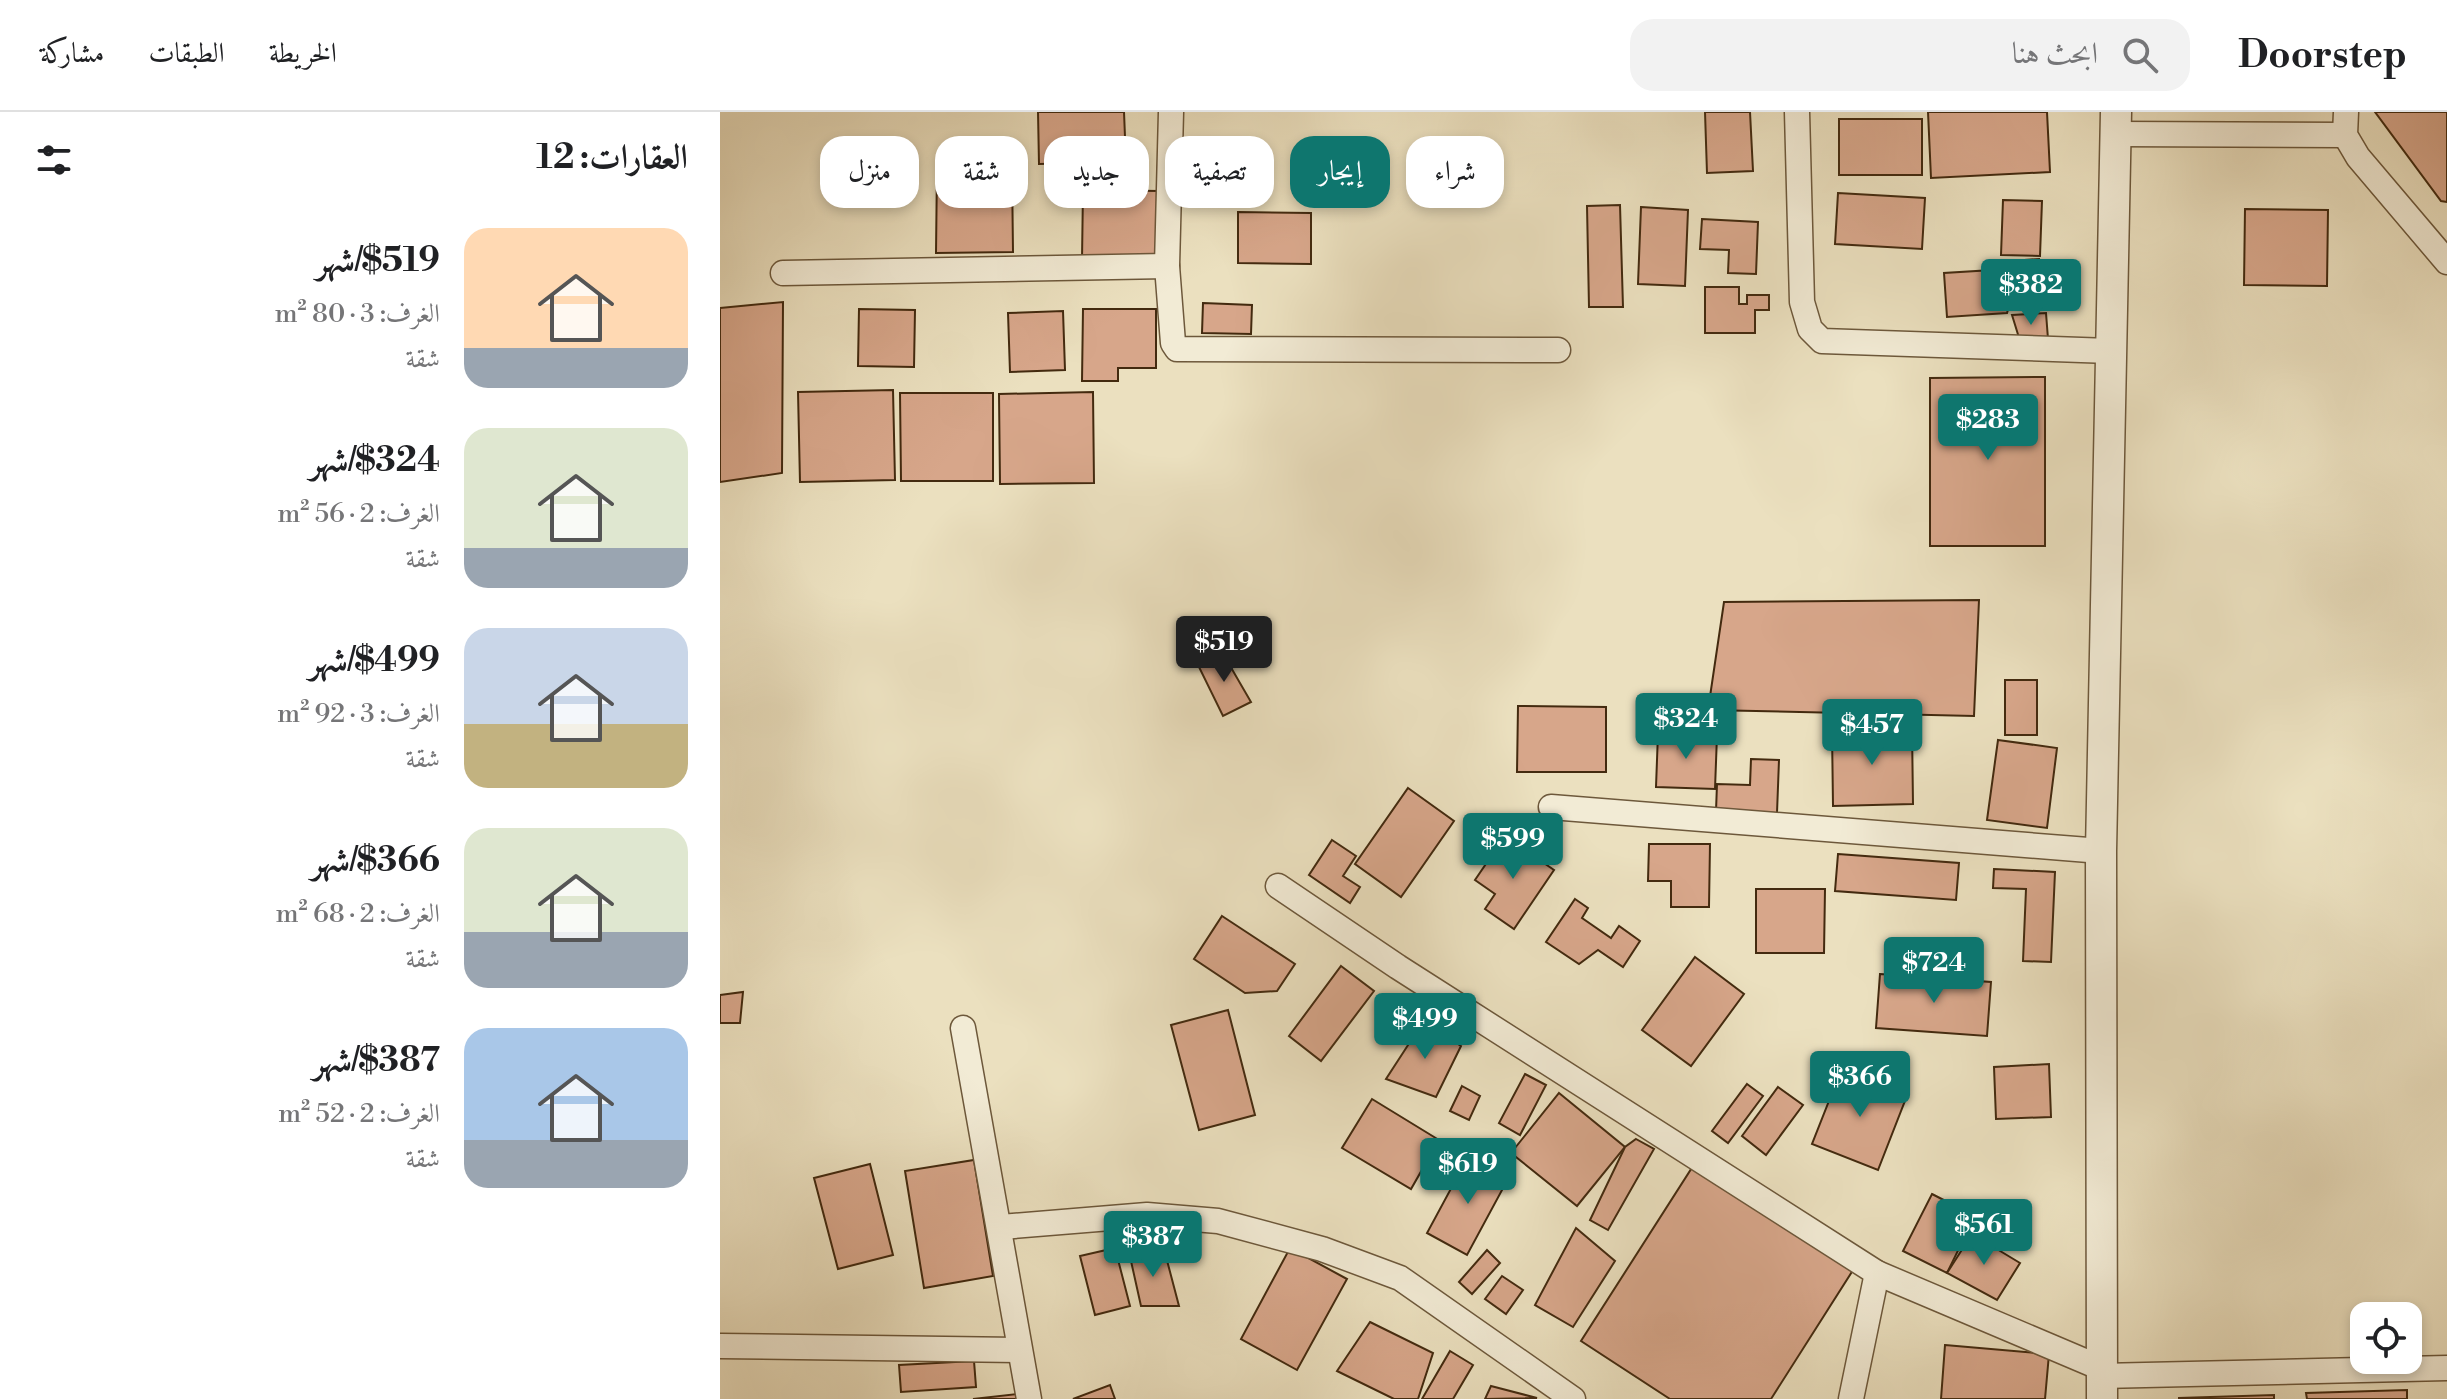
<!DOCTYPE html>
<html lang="ar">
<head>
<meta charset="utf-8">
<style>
	body { margin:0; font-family:"Libre Bodoni",Amiri,serif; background:#f2f2f2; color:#202124; direction:rtl; height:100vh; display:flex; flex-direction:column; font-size:30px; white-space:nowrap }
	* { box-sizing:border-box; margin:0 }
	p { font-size:26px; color:#757577 }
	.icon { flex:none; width:44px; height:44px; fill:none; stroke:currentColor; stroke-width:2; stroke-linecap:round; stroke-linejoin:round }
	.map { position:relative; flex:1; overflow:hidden; direction:ltr }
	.sheet { display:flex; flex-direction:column; background:#fff; width:720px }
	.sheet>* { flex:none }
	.hud { position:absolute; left:24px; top:24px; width:760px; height:72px; direction:rtl; display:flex; gap:16px }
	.fabs { position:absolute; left:1630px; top:1190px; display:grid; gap:16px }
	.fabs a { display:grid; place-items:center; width:72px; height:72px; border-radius:16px; background:#fff; box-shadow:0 4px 12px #0003; font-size:40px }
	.price { position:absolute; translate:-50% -68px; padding:0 18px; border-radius:8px; background:#0f766e; color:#fff; font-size:26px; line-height:52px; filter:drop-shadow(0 2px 4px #0008) }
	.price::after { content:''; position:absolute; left:50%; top:48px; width:24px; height:18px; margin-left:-12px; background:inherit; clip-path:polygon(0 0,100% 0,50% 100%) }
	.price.current { background:#222; color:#fff }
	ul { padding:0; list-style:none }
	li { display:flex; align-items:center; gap:24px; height:200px; padding:0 32px }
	li span { display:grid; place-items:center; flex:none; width:224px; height:160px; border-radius:24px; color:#555 }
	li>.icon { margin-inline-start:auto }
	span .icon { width:96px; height:96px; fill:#fffc; stroke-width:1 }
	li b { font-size:34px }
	h2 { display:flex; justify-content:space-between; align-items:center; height:96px; padding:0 32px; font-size:34px }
	.tag { padding:0 28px; border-radius:24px; background:#fff; box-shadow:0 4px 12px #0003; font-size:28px; line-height:72px }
	.tag.current { background:#0f766e; color:#fff }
	header { display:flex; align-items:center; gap:48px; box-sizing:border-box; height:112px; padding:0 40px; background:#fff; border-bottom:2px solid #e0e0e0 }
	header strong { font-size:38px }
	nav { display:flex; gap:44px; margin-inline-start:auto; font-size:28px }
	.search { width:560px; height:72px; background:#f2f2f2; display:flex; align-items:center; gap:20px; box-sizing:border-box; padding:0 28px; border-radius:24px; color:#757577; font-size:30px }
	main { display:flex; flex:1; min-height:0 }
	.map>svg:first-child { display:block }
	.building { fill:#d7a68a; stroke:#432a0f; stroke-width:2 }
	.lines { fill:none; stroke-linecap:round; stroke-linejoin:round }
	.minor-casing { stroke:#6d583b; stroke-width:27 }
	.tertiary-casing { stroke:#6d583b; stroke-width:33 }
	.minor { stroke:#f2ebd5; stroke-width:24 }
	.tertiary { stroke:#f2ebd5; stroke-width:30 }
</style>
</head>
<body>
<header>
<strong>Doorstep</strong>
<div class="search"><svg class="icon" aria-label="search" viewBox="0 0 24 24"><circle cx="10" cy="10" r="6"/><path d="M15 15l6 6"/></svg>ابحث هنا</div>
<nav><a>الخريطة</a><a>الطبقات</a><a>مشاركة</a></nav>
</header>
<main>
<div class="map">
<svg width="1727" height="1287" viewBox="0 0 1727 1287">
	<rect width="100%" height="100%" fill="#ebe0bf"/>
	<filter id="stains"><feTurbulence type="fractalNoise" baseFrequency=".0025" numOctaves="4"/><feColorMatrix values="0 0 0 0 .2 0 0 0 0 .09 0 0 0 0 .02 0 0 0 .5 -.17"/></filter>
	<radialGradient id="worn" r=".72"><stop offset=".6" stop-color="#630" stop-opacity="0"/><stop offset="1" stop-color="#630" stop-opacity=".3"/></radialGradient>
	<g class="building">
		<polygon points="318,0 404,0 406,50 319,52"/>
		<polygon points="985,0 1030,0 1033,59 987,61"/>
		<polygon points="1208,0 1327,0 1330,60 1211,66"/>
		<polygon points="1655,0 1727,0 1727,90 1721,89"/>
		<rect x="1119" y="7" width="83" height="56"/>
		<polygon points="217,54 292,57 293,140 216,141"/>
		<polygon points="363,78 440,79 440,149 362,148"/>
		<polygon points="1118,81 1205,86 1202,137 1115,132"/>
		<polygon points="1283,88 1322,89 1320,144 1281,143"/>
		<polygon points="900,93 903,195 869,195 867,94"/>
		<polygon points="921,95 968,98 965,174 918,172"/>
		<polygon points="1525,97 1608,98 1607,174 1524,173"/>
		<polygon points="518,100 591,101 591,152 518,151"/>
		<polygon points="982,107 1038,110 1036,162 1008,161 1009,138 980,137"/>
		<polygon points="1319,147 1321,189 1290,191 1287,201 1227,205 1224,161 1305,156 1305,148"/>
		<polygon points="985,175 1019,175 1019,192 1027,192 1027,183 1049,183 1049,198 1035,198 1035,221 985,221"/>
		<polygon points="63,190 62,361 0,370 0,196"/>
		<polygon points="483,191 532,193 531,222 482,221"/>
		<polygon points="139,197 195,198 194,255 138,254"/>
		<polygon points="363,197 436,197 436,256 398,256 398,269 362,269"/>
		<polygon points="343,199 345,258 290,260 288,201"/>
		<polygon points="1326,201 1328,227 1300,229 1292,203"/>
		<polygon points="1325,265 1325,434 1210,434 1210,266"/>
		<polygon points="173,278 175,368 80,370 78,280"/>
		<polygon points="373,280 374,371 280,372 279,282"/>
		<polygon points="180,281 273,281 273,369 181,369"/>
		<polygon points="1259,488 1254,604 988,598 1004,490"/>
		<polygon points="502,540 531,590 503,604 478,553"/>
		<rect x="1285" y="568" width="32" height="55"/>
		<polygon points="798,594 886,595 886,660 797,660"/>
		<polygon points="1192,616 1193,692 1113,694 1112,618"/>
		<polygon points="938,621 997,623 995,677 936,675"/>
		<polygon points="1278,628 1337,636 1327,716 1267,708"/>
		<polygon points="1031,647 1059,648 1057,701 996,699 997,672 1030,673"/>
		<polygon points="688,676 734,709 681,785 635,752"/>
		<polygon points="785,724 834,758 794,817 765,797 775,782 755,768"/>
		<polygon points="612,728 636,744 623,764 640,775 630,791 589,763"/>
		<polygon points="929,732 990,732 989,795 951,795 951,769 928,769"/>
		<polygon points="1118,742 1239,751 1236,788 1115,779"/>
		<polygon points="1274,757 1335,760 1331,850 1303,849 1306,777 1273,776"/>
		<polygon points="1036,777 1105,777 1104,841 1036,841"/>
		<polygon points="855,787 868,796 862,806 891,826 899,814 920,829 903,855 878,838 859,852 826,830"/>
		<polygon points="502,804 575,852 557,879 525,881 474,847"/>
		<polygon points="975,845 1024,882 971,954 922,918"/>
		<polygon points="621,854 654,879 601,949 569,924"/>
		<polygon points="1160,862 1271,870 1267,924 1156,916"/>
		<polygon points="23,880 20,911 0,911 0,883"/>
		<polygon points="508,898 535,1003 479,1018 451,913"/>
		<polygon points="703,910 741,934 716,985 666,967"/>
		<polygon points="1329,952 1331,1005 1276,1007 1274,955"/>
		<polygon points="1122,956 1188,981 1158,1058 1092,1032"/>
		<polygon points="805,962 826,973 800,1023 779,1011"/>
		<polygon points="1027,972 1043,984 1008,1031 992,1019"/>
		<polygon points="742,974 760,984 749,1008 730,999"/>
		<polygon points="1058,975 1083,993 1046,1043 1022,1024"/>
		<polygon points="839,981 905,1035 857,1094 791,1041"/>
		<polygon points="652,987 719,1028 691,1077 622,1036"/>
		<polygon points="916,1027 934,1037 888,1118 870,1108 905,1035"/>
		<polygon points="748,1045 788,1067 747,1143 707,1121"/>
		<polygon points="254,1048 273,1164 204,1176 185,1059"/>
		<polygon points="975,1051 1135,1155 1051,1287 950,1287 861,1229"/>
		<polygon points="150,1052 173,1143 118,1157 94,1066"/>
		<polygon points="1212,1082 1255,1104 1227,1161 1183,1139"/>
		<polygon points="856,1116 895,1149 853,1215 815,1193"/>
		<polygon points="1252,1122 1300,1151 1277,1188 1227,1161"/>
		<polygon points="395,1136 410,1194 375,1203 360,1144"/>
		<polygon points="570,1136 627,1167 577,1258 521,1227"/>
		<polygon points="444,1137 459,1194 421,1194 409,1140"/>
		<polygon points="767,1138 780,1151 752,1182 739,1170"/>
		<polygon points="782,1164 803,1178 786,1202 765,1187"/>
		<polygon points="650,1210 713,1241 698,1287 674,1287 617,1259"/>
		<polygon points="1225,1233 1329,1242 1325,1287 1221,1287"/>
		<polygon points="730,1239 753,1253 733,1287 702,1287"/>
		<polygon points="254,1249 256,1275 181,1280 179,1253"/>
		<polygon points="390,1273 395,1287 353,1287"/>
		<polygon points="771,1274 817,1286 765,1287"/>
		<polygon points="1687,1278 1687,1287 1587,1287 1586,1281"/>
		<polygon points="297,1282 297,1287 253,1287"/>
		<polygon points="1554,1283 1554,1287 1459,1287 1459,1286"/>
	</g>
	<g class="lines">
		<g class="minor-casing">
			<g id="minor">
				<polyline points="451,0 447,154 453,231 457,237 838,238"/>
				<polyline points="1077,0 1082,190 1090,217 1102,229 1390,239"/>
				<polyline points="1626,0 1625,23 1638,45 1727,150"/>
				<polyline points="1396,22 1625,23"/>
				<polyline points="63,161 447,154"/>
				<polyline points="831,695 1381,739"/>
				<polyline points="558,774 678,855 1157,1161 1381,1256"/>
				<polyline points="243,916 309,1287"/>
				<polyline points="281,1115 427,1103 498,1109 602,1137 680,1166 853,1287"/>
				<polyline points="0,1234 299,1238"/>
				<polyline points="1381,1264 1727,1256"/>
				<polyline points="1131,1287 1157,1161"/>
			</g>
		</g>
		<g class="tertiary-casing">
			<polyline id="tertiary" points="1382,1287 1381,739 1396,0"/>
		</g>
		<use href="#minor" class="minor"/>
		<use href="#tertiary" class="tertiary"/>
	</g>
	<rect width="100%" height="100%" filter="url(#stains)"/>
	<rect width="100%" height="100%" fill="url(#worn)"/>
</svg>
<div class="fabs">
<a><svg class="icon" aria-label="locate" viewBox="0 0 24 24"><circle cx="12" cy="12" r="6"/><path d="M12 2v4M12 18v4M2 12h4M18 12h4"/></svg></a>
</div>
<b class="price" style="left:1311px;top:215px">$382</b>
<b class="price" style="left:1268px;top:350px">$283</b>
<b class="price current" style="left:504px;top:572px">$519</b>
<b class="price" style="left:966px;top:649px">$324</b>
<b class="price" style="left:1152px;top:655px">$457</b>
<b class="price" style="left:793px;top:769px">$599</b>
<b class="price" style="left:1214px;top:893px">$724</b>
<b class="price" style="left:705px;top:949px">$499</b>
<b class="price" style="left:1140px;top:1007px">$366</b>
<b class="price" style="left:748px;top:1094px">$619</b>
<b class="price" style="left:1264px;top:1155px">$561</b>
<b class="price" style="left:433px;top:1167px">$387</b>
<div class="hud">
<a class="tag">شراء</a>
<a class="tag current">إيجار</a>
<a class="tag">تصفية</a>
<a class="tag">جديد</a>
<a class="tag">شقة</a>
<a class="tag">منزل</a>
</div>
</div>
<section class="sheet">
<h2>العقارات: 12<svg class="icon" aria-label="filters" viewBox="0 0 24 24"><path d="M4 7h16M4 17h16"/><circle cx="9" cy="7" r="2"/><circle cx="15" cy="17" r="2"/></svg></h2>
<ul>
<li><span style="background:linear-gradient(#ffd9b3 75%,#9aa5b1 0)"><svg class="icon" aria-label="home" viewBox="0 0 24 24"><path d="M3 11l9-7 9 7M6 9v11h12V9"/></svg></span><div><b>$519/شهر</b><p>الغرف: 3 · 80 m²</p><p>شقة</p></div></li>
<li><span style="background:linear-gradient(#dfe7d0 75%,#9aa5b1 0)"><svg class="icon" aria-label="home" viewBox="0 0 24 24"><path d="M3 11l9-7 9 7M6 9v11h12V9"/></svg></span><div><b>$324/شهر</b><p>الغرف: 2 · 56 m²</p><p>شقة</p></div></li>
<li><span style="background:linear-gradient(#c9d6e8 60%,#c2b280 0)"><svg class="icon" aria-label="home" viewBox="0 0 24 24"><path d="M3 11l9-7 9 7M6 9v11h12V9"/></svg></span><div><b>$499/شهر</b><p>الغرف: 3 · 92 m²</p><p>شقة</p></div></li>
<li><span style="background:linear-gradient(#dfe7d0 65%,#9aa5b1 0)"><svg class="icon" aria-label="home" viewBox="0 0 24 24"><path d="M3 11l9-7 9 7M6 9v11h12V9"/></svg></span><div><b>$366/شهر</b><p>الغرف: 2 · 68 m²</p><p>شقة</p></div></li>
<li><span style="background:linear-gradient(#a9c7e8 70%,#9aa5b1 0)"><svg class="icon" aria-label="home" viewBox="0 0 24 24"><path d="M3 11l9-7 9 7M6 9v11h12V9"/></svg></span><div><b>$387/شهر</b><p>الغرف: 2 · 52 m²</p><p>شقة</p></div></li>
</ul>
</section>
</main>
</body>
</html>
